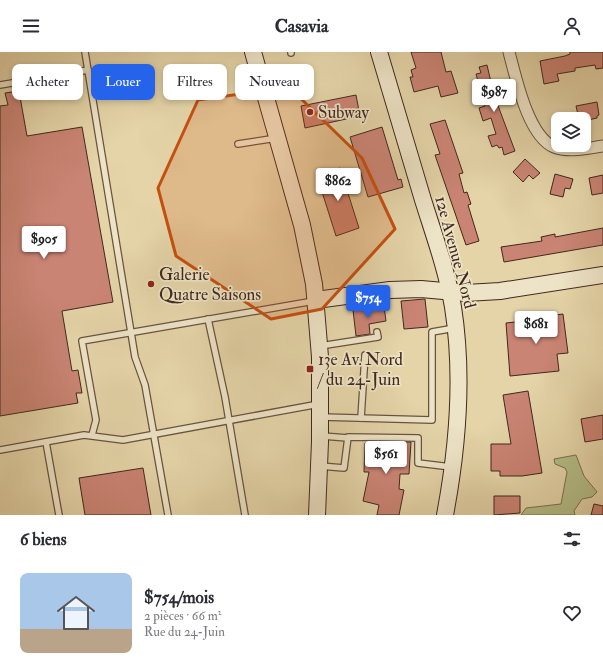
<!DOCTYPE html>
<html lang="fr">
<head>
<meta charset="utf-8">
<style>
	body { margin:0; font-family:"IM FELL Double Pica",serif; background:#f2f2f3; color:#2b2b33; height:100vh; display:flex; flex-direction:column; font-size:15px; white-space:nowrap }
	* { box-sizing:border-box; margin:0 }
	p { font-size:13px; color:#7c7c81 }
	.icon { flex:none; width:22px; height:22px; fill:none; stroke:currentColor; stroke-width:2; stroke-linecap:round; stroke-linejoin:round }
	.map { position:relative; height:463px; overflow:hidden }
	.sheet { display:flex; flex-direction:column; background:#fff; flex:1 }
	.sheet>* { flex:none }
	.hud { position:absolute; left:12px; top:12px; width:400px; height:36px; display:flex; gap:8px }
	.controls { position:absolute; left:551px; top:60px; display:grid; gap:8px }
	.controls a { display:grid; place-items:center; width:40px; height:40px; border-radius:8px; background:#fff; box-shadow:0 2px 6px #0003; font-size:20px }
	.price { position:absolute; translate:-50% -34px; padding:0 9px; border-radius:4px; background:#fff; color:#222; font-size:13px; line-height:26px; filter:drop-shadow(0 1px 2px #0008) }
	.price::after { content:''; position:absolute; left:50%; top:24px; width:12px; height:9px; margin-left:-6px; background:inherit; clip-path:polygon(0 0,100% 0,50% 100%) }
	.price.current { background:#2563eb; color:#fff }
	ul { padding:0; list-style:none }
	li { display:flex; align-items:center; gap:12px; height:100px; padding:0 20px }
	li span { display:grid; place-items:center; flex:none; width:112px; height:80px; border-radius:8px; color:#555 }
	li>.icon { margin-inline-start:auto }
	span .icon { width:48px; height:48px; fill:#fffc; stroke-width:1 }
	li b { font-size:17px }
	h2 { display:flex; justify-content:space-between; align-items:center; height:48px; padding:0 20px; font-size:17px }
	.tag { padding:0 14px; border-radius:8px; background:#fff; box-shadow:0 2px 6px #0003; font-size:14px; line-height:36px }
	.tag.current { background:#2563eb; color:#fff }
	header { display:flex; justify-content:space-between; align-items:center; height:52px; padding:0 20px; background:#fff; font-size:18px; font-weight:800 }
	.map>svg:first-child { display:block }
	.green { fill:#b4bd88; stroke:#7a7253 }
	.building { fill:#ca8474; stroke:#40281e }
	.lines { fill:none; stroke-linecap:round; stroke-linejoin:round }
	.lane-casing { stroke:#695340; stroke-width:8 }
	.street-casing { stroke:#695340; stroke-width:13 }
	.secondary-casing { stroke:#40281e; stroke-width:18 }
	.lane { stroke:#ede3c6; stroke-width:5.5 }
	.street { stroke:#ede3c6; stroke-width:11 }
	.secondary { stroke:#ede3c6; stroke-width:16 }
	.marked { fill:#c64f10; fill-opacity:0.2; stroke:#c64f10; stroke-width:3; stroke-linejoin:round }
	.poi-dot { fill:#8f2418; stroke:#ede3c6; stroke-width:1.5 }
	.labels { text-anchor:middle; stroke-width:3.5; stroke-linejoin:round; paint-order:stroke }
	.poi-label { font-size:17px; fill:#40281e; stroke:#ede3c6; text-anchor:start }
	.street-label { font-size:17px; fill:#40281e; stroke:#ede3c6 }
</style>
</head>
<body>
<header><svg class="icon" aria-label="menu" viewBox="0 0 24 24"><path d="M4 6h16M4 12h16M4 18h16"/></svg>Casavia<svg class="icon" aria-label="person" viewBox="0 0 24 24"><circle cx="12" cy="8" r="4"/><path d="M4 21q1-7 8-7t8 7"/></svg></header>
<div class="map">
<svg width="603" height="463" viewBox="0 0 603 463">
	<rect width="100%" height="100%" fill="#e4d4a8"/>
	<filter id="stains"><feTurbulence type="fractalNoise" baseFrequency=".005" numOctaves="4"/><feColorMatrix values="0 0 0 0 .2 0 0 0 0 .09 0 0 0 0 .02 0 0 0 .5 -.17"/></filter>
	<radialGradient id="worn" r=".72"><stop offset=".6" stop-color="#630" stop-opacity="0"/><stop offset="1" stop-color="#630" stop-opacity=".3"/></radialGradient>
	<polygon class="green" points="576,403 584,424 597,440 592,445 582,447 574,459 575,463 521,463 526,456 561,452 567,420 565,416 555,412 554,407"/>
	<g class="building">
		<polygon points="411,0 441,0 446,20 451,19 458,41 441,45 438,34 414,40 410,25 413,25 411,18 416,16"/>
		<polygon points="570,0 603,0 603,16 596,17 595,13 575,16 575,19 557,22 559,29 544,32 540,9 565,4 570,2"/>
		<polygon points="487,13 494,43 515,99 504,103 502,95 499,96 497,93 492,95 488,84 496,82 491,66 483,69 479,56 485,54 476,22 481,21 479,15"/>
		<polygon points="19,39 27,84 82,75 113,250 62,259 72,319 78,318 82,341 76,341 78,351 0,364 0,54 8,53 5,41"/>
		<polygon points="356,43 360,64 305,76 301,54"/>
		<polygon points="597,50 599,63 597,64 597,66 584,69 584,66 579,67 576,54"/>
		<polygon points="445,68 463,121 459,122 464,141 467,140 471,152 468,153 479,189 466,193 435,103 440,102 430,72"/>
		<polygon points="382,75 398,128 401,127 403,135 368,145 350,85"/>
		<polygon points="525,107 540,121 533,127 529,123 523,130 513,120"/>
		<polygon points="340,116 359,176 336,184 317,124"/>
		<polygon points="555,122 573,127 570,137 565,136 563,145 550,142"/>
		<polygon points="603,123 603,141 592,143 589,126"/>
		<polygon points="603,176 603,193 504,210 501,195 542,189 541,185 555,182 555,185"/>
		<polygon points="425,247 428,275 404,277 401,249"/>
		<polygon points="384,254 386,269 369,272 370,282 356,284 353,258"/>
		<polygon points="563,262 568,301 557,302 559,319 510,324 506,271 533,268 532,266"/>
		<polygon points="528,339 542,421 522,424 500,424 500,419 491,419 491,392 511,392 503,343"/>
		<polygon points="603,363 603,387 585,390 581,367"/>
		<polygon points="401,390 411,390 409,422 400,422 399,437 404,438 399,463 377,463 379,453 363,449 369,420 364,420 365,391 401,392"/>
		<polygon points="143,416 151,463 85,463 79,426"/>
		<polygon points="494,444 520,444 520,461 494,463"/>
		<polygon points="594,452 603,454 603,463 591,463"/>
	</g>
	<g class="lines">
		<g class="lane-casing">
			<g id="lane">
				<polyline points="85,0 135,305 145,333 168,463"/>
				<polyline points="291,0 291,1"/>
				<polyline points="0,33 88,18"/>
				<polyline points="238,92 277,86"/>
				<polyline points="208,267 225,345 245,463"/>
				<polyline points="320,294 378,285 377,280"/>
				<polyline points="321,365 432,368 432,280 455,276"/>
				<polyline points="361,366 365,303"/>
				<polyline points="92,383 96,368 82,289 314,249"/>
				<polyline points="322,384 348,386"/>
				<polyline points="46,390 59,463"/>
				<polyline points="0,398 84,383 123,388 319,352"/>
				<polyline points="320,414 344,416 348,385 418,386 418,411 451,415"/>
			</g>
		</g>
		<g class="street-casing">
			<path id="street" d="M509,0C516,26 528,84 554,95C569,101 588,96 603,94"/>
		</g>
		<g class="secondary-casing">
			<g id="secondary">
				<polyline points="253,0 302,173 314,232 320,305 320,390 317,463"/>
				<path d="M379,0C394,49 408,99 423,148C434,183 447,219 453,255C464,325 458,394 445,463"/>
				<polyline points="316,248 390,238 421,237 466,241 500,239 603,223"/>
			</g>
		</g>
		<use href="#lane" class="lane"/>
		<use href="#street" class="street"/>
		<use href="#secondary" class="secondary"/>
	</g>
	<path class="marked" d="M289,35L362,106L395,177L322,257L271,267L176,204L158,136L198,48Z"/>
	<g class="poi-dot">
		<circle cx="310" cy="60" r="4"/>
		<circle cx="151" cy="232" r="4"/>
		<rect x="306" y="313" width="8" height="8" rx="2"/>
	</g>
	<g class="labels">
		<g class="poi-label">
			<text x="318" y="66">Subway</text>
			<text x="159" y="228">Galerie<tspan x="159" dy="20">Quatre Saisons</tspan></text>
			<text x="318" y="313">13e Av. Nord<tspan x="318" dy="20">/ du 24-Juin</tspan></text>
		</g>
		<g class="street-label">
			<text transform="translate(456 200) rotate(75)" y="6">12e Avenue Nord</text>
		</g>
	</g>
	<rect width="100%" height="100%" filter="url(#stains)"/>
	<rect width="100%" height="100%" fill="url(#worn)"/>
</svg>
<div class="controls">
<a><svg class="icon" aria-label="layers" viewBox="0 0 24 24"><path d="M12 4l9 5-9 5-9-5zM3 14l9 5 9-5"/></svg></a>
</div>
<b class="price" style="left:494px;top:61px">$987</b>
<b class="price" style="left:338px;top:150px">$862</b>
<b class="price" style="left:44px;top:208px">$905</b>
<b class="price current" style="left:368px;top:267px">$754</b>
<b class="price" style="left:536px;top:293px">$681</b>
<b class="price" style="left:386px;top:423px">$561</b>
<div class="hud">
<a class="tag">Acheter</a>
<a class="tag current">Louer</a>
<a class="tag">Filtres</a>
<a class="tag">Nouveau</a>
</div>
</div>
<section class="sheet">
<h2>6 biens<svg class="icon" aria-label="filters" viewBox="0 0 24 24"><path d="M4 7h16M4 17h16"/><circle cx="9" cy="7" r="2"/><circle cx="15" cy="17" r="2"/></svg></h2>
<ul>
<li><span style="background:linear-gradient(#a9c7e8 70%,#b9a48a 0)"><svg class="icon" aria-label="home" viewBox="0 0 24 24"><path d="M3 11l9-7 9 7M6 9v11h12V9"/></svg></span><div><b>$754/mois</b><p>2 pièces · 66 m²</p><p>Rue du 24-Juin</p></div><svg class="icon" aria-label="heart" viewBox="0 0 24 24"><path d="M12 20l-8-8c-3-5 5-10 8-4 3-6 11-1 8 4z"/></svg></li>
</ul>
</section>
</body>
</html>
